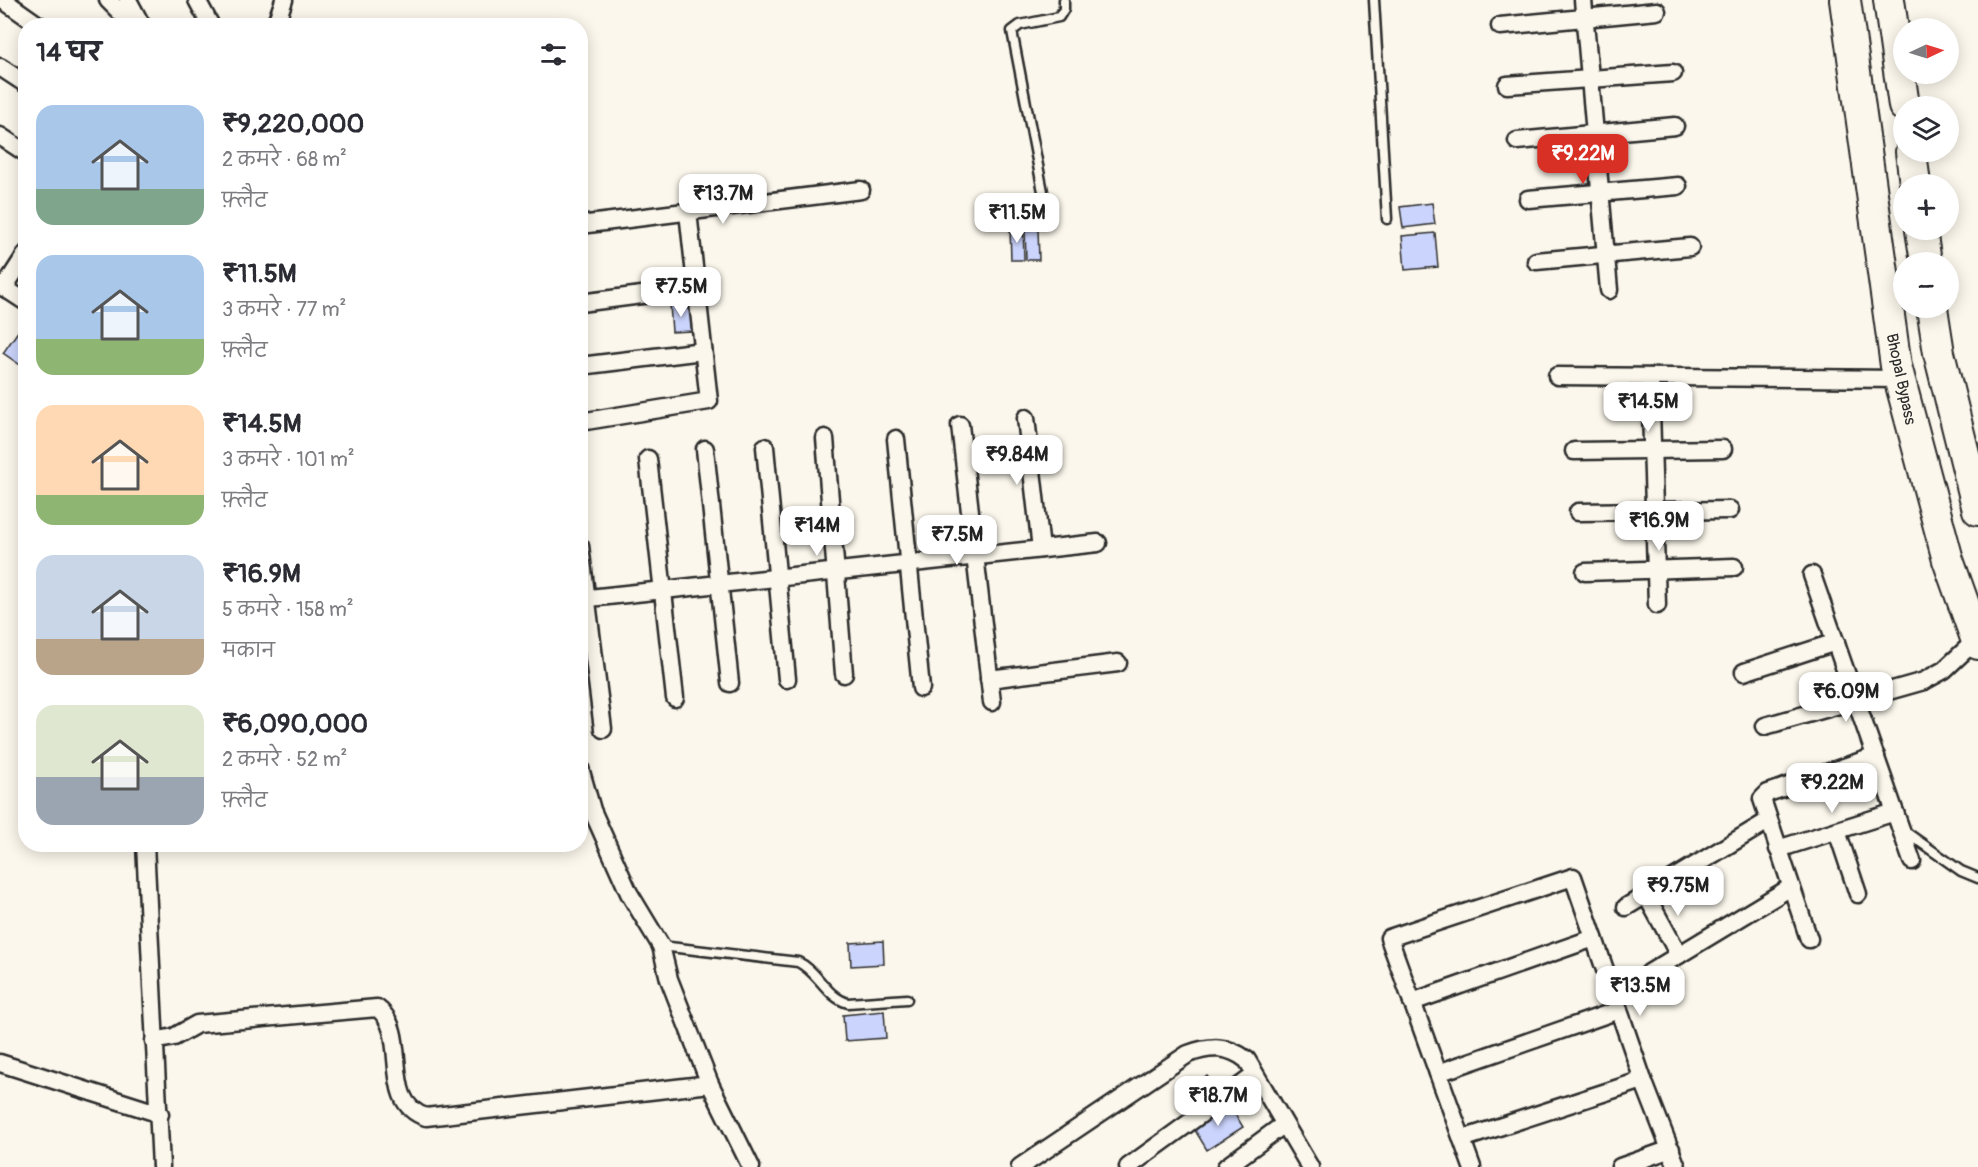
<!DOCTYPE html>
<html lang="hi">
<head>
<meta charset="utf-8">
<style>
	body { margin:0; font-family:Pangolin,"Playpen Sans Deva",sans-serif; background:#f2f2f3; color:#2b2b33; height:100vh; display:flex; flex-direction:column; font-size:22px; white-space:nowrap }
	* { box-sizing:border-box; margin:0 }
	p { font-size:20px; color:#7c7c81 }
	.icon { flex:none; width:33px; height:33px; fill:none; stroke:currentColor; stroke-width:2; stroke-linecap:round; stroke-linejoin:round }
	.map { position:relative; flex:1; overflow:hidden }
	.sheet { position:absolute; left:18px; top:18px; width:570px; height:834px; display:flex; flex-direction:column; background:#fff; border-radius:24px; box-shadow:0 3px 15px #0003 }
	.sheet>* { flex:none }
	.needle { width:39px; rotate:86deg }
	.fabs { position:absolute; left:1893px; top:18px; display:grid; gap:12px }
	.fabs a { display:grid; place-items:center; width:66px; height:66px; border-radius:50%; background:#fff; box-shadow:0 3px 15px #0003; font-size:30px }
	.price { position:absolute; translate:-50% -51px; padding:0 14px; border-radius:12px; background:#fff; color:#222; font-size:20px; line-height:39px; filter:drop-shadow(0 2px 3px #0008) }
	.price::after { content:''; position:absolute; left:50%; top:36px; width:18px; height:14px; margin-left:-9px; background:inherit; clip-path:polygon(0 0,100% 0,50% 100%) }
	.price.current { background:#d93025; color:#fff }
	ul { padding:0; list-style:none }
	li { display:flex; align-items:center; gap:18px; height:150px; padding:0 18px }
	li span { display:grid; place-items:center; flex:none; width:168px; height:120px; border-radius:18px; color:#555 }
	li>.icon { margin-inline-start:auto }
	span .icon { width:72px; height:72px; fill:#fffc; stroke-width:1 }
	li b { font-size:26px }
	h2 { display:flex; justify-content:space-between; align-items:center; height:72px; padding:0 18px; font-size:26px }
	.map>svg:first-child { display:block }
	.building { fill:#cbd4fc; stroke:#2b2b2b; stroke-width:1.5 }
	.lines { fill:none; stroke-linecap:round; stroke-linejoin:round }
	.lane-casing { stroke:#2b2b2b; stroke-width:13 }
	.street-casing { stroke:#2b2b2b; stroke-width:21 }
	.highway-casing { stroke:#2b2b2b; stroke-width:34 }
	.lane { stroke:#fbf7ec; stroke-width:8 }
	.street { stroke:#fbf7ec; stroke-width:16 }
	.highway { stroke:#fbf7ec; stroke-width:30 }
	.labels { text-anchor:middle; stroke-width:5; stroke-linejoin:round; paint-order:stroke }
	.street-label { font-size:16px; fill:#2b2b2b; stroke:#fbf7ec }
</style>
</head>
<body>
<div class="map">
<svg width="1978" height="1167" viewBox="0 0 1978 1167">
	<rect width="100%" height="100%" fill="#fbf7ec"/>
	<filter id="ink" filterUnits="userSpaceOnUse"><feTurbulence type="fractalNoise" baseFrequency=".0167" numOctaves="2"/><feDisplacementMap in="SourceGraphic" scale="12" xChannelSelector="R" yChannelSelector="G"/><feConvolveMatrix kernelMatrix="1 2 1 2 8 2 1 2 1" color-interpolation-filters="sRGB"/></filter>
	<g filter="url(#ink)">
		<g class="building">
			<polygon points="1432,203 1435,224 1403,228 1400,207"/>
			<polygon points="1034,206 1035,226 1015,226 1014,207"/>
			<polygon points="1023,227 1024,260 1011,260 1010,228"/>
			<polygon points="1038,229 1039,260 1026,260 1025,230"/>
			<polygon points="1435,233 1438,267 1405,270 1402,236"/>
			<polygon points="690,303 692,331 672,332 670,304"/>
			<polygon points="26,320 26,369 3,353"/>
			<polygon points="883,941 884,964 851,966 850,943"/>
			<polygon points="884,1011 886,1038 845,1041 843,1015"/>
			<polygon points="1207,1076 1219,1092 1194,1112 1181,1096"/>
			<polygon points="1229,1104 1243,1127 1207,1150 1193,1127"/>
		</g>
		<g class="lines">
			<g class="lane-casing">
				<g id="lane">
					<polyline points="1374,0 1387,219"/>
					<polyline points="1046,207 1012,31 1020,25 1059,17 1064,9 1064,0"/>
					<polyline points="1903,830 1961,871 1978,878"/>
					<path d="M661,946L798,962C818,971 826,997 848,1003L907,999"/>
				</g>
			</g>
			<g class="street-casing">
				<g id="street">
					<polyline points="3,0 40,26"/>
					<polyline points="108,0 134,26"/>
					<polyline points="128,0 142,26"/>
					<polyline points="197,0 211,26"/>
					<polyline points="1583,0 1609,290"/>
					<polyline points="275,26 284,0"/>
					<polyline points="1500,26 1657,11"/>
					<polyline points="0,67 26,84"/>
					<polyline points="1507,85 1673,73"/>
					<polyline points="0,136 26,153"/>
					<polyline points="1517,141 1675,126"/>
					<polyline points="1528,199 1678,186"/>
					<polyline points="580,225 861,190"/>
					<polyline points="1536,261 1690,247"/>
					<polyline points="0,285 26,302"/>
					<polyline points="4,288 26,254"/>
					<polyline points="580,303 696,288"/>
					<polyline points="580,366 703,351"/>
					<polyline points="1557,376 1900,379"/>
					<polyline points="1650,377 1657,605"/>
					<polyline points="1026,418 1041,549"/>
					<polyline points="580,422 709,401 688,212"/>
					<polyline points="960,425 992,702"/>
					<polyline points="825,438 844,674"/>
					<polyline points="896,439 921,688"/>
					<polyline points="765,447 787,679"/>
					<polyline points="705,449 730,683"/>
					<polyline points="1574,451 1723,449"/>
					<polyline points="648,459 675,698"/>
					<polyline points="1578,512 1730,510"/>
					<polyline points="580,546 603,729"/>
					<polyline points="1585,572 1734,567"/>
					<polyline points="1812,575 1912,861"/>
					<polyline points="580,599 1098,543"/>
					<polyline points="1744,672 1836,642"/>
					<polyline points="989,679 1118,663"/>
					<polyline points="1765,726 1924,681 1944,670 1976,640"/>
					<polyline points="580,768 592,810 629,893 661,946 669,979 710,1084 751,1167"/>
					<polyline points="1837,831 1858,894"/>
					<polyline points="145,844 161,1167"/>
					<polyline points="1778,849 1895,812"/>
					<polyline points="1646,895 1679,955"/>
					<polyline points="1626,907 1768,821"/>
					<polyline points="1809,939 1762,799 1768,793 1876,756"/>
					<polyline points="1649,973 1791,887"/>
					<polyline points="1412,1002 1594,938"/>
					<path d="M154,1041L174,1037L197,1024L377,1008C412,1033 378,1102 426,1117L710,1084"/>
					<polyline points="0,1063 160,1114"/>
					<polyline points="1438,1073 1619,1010"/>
					<polyline points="1462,1139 1643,1080"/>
					<path d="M1020,1167L1188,1054C1210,1046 1228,1045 1247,1060L1310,1167"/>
					<polyline points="1128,1167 1255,1075"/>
					<polyline points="1226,1167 1283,1125"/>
					<polyline points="1472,1167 1389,938 1573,877 1643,1080 1677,1167"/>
					<polyline points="1620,1167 1671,1149"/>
				</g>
			</g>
			<g class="highway-casing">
				<g id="highway">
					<polyline points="1845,0 1896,366 1948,560 1978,644"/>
					<polyline points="1889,0 1904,106"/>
					<polyline points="1911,152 1915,184"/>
					<polyline points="1921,230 1926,262"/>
					<polyline points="1932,308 1939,353 1978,510"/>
				</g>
			</g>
			<use href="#lane" class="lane"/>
			<use href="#street" class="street"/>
			<use href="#highway" class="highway"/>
		</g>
	</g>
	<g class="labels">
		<g class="street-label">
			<text transform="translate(1902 379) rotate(78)" y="6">Bhopal Bypass</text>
		</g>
	</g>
</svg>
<div class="fabs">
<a><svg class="needle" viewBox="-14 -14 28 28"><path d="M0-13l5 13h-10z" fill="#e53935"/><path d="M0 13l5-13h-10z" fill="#7c7c81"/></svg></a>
<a><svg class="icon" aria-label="layers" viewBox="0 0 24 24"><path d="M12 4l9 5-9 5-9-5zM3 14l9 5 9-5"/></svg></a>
<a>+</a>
<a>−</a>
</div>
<b class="price current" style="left:1583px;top:185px">₹9.22M</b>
<b class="price" style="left:723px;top:225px">₹13.7M</b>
<b class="price" style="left:1017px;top:244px">₹11.5M</b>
<b class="price" style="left:681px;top:318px">₹7.5M</b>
<b class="price" style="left:1648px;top:433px">₹14.5M</b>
<b class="price" style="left:1017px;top:486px">₹9.84M</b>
<b class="price" style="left:1659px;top:552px">₹16.9M</b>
<b class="price" style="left:817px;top:557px">₹14M</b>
<b class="price" style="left:957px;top:566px">₹7.5M</b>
<b class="price" style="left:1846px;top:723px">₹6.09M</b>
<b class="price" style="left:1832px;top:814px">₹9.22M</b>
<b class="price" style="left:1678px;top:917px">₹9.75M</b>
<b class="price" style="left:1640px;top:1017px">₹13.5M</b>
<b class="price" style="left:1218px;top:1127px">₹18.7M</b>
<section class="sheet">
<h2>14 घर<svg class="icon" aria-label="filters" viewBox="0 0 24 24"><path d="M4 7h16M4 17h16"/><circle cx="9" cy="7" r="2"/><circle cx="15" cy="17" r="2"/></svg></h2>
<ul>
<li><span style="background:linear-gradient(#a9c7e8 70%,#7fa58c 0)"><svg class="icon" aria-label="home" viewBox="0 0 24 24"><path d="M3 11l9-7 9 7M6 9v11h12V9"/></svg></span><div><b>₹9,220,000</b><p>2 कमरे · 68 m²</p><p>फ़्लैट</p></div></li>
<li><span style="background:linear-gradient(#a9c7e8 70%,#8fb573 0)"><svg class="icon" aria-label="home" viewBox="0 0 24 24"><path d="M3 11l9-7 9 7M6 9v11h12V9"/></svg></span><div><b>₹11.5M</b><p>3 कमरे · 77 m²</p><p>फ़्लैट</p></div></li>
<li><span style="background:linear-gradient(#ffd9b3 75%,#8fb573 0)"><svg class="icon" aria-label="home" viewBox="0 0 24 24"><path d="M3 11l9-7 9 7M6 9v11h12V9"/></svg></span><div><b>₹14.5M</b><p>3 कमरे · 101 m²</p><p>फ़्लैट</p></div></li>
<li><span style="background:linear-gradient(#c9d6e8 70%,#b9a48a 0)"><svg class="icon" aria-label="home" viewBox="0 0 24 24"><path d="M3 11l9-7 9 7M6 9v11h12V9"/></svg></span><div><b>₹16.9M</b><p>5 कमरे · 158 m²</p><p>मकान</p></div></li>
<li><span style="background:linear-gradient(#dfe7d0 60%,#9aa5b1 0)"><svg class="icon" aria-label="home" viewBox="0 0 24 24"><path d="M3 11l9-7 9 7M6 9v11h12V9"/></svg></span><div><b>₹6,090,000</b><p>2 कमरे · 52 m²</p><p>फ़्लैट</p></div></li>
</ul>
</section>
</div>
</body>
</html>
